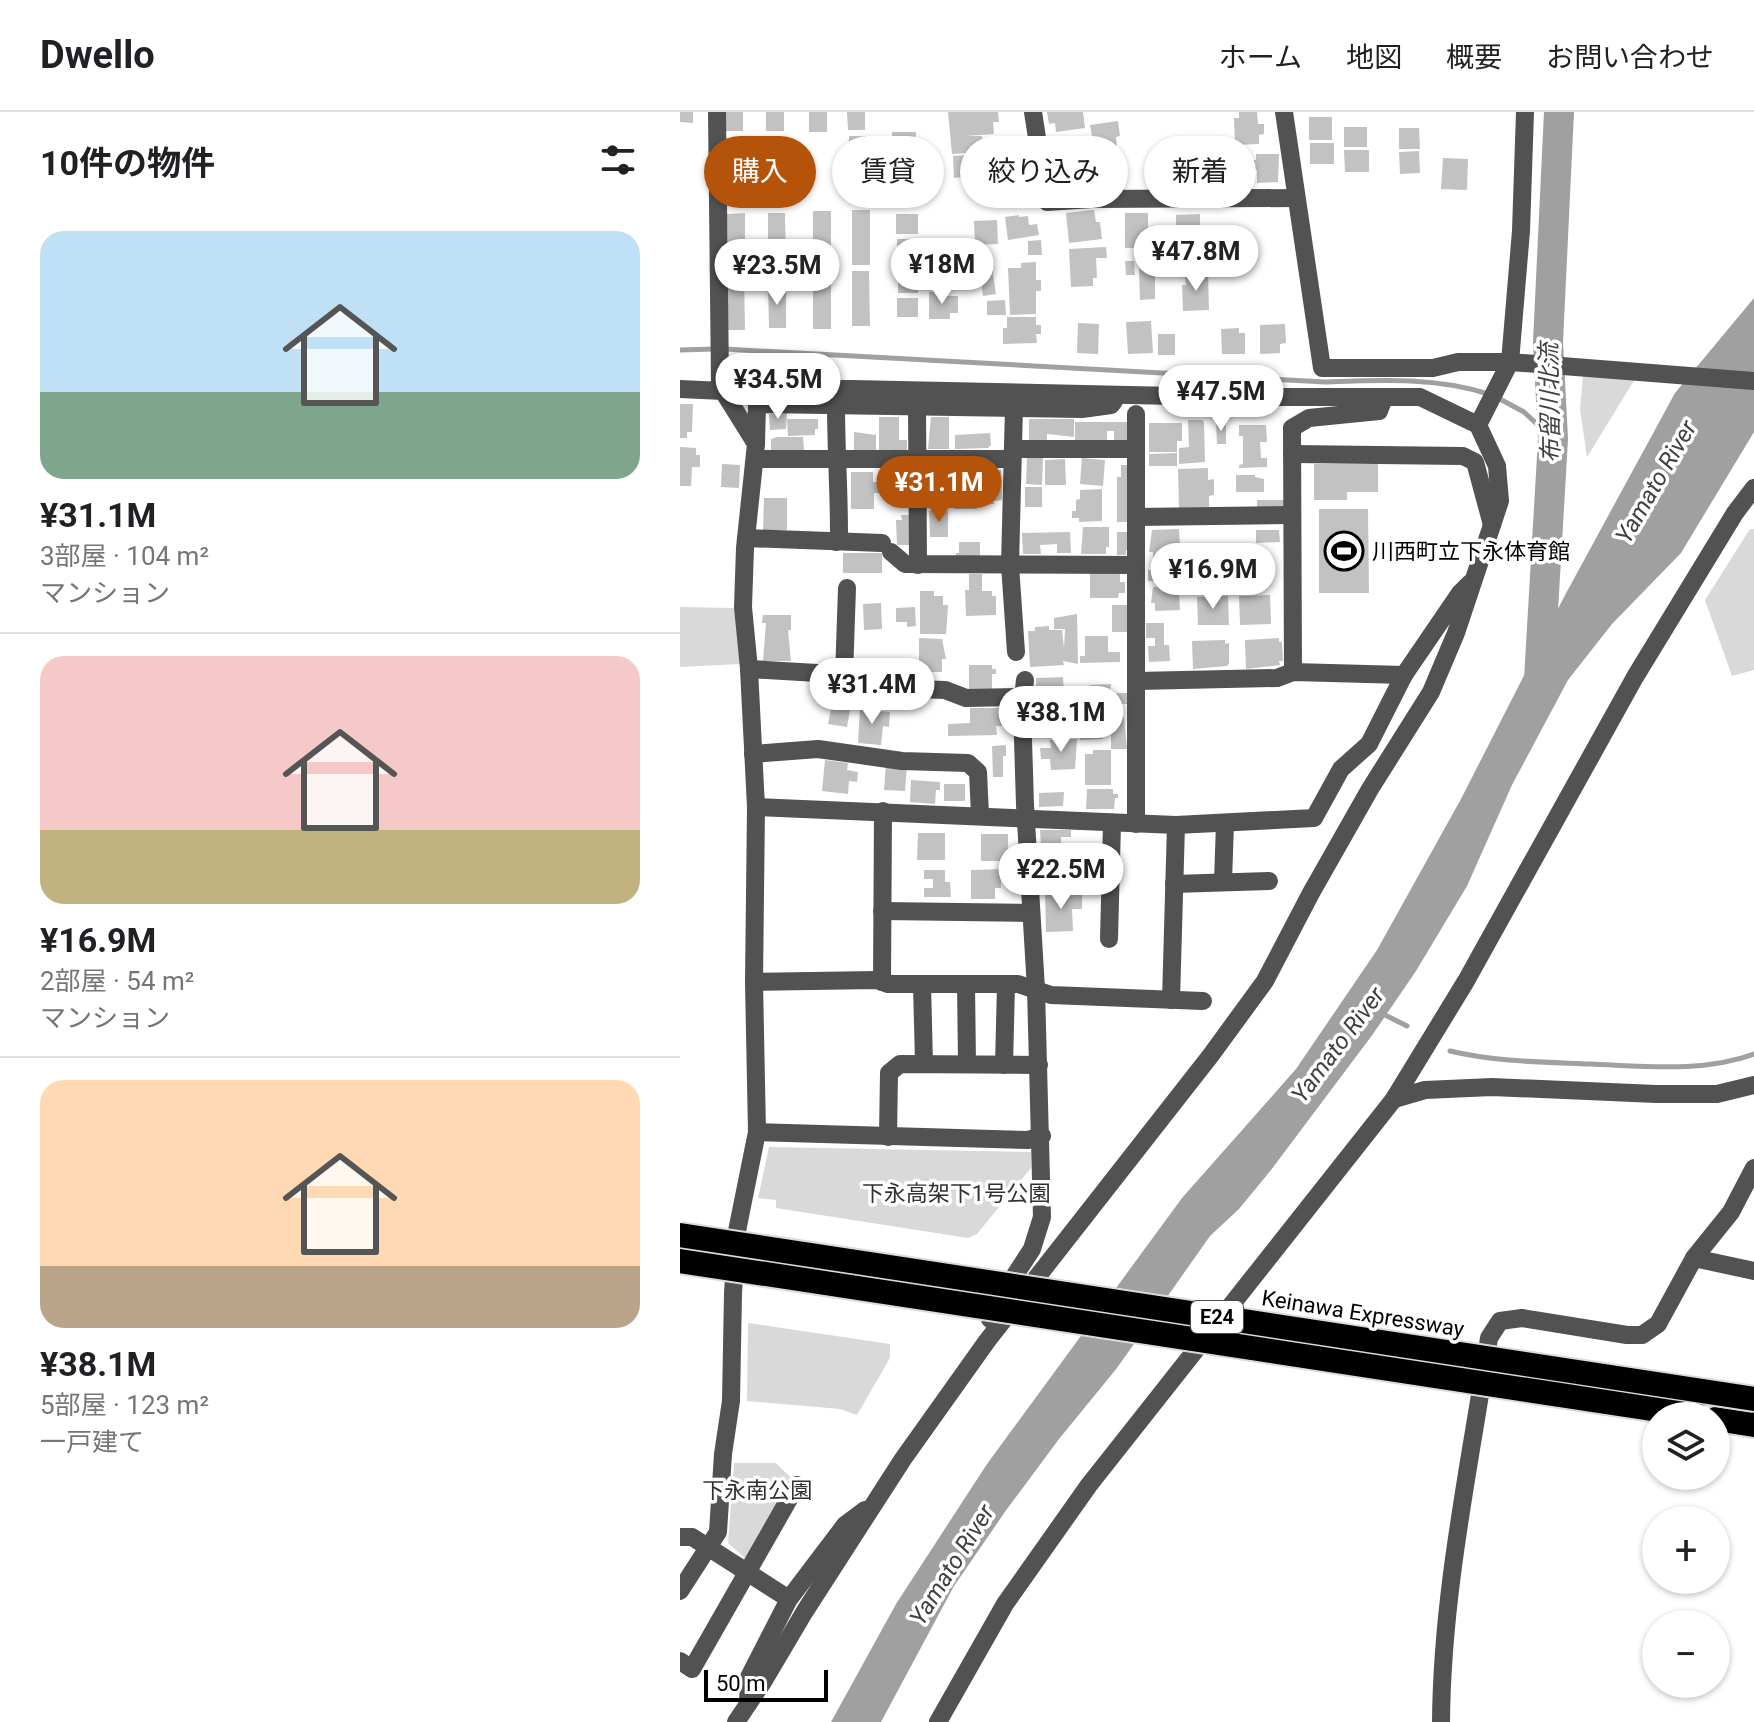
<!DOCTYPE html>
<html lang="ja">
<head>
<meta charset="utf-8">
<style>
	body { margin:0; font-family:Roboto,"Noto Sans JP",sans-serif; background:#f2f2f2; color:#202124; height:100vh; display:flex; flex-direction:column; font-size:30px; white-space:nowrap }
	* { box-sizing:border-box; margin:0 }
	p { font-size:26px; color:#757577 }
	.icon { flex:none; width:44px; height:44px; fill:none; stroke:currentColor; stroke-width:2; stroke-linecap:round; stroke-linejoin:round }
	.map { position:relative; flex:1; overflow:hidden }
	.sheet { display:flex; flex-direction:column; background:#fff; width:680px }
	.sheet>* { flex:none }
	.guide { position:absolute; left:24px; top:24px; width:760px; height:72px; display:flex; gap:16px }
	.tools { position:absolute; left:962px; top:1290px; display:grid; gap:16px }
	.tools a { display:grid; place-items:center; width:88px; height:88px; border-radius:50%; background:#fff; box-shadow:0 2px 6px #0004; font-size:40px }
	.scale { position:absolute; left:24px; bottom:20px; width:124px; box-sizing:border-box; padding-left:8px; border:4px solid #000; border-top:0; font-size:22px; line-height:28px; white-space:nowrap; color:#000; -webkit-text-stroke:6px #fff; paint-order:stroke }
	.price { position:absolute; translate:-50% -68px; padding:0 18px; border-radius:28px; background:#fff; color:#222; font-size:26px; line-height:52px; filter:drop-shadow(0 2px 4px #0008) }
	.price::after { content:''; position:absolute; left:50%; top:48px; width:24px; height:18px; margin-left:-12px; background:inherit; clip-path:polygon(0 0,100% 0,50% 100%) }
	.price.selected { background:#b45309; color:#fff }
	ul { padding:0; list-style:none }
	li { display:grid; align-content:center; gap:16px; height:424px; padding:0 40px }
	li+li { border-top:2px solid #e0e0e0 }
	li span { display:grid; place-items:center; height:248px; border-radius:24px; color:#555 }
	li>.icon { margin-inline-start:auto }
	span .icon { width:144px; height:144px; fill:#fffc; stroke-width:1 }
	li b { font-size:34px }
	h2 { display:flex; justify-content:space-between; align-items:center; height:96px; padding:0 40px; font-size:34px }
	.tag { padding:0 28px; border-radius:36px; background:#fff; box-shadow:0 2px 6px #0004; font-size:28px; line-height:72px }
	.tag.selected { background:#b45309; color:#fff }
	header { display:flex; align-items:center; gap:48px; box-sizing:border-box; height:112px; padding:0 40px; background:#fff; border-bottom:2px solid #e0e0e0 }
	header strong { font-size:38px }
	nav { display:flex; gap:44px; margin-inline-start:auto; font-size:28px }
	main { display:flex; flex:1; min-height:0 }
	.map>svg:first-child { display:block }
	.green { fill:#d9d9d9 }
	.water { fill:#a0a0a0 }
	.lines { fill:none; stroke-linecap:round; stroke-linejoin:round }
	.stream { stroke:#a0a0a0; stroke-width:5 }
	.river { stroke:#a0a0a0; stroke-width:30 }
	.building { fill:#c2c2c2 }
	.highway-casing { stroke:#dbdbdb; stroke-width:28 }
	.minor { stroke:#525252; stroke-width:18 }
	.highway { stroke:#000; stroke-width:24 }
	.highway-bridge-casing { stroke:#dbdbdb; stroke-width:28; stroke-linecap:butt }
	.highway-bridge { stroke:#000; stroke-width:24 }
	.labels { text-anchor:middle; stroke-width:7; stroke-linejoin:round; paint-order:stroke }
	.shield { fill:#fff; stroke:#4c4c4c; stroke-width:2 }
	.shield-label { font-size:20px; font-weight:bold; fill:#000 }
	.poi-label { font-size:22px; fill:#000; stroke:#fff; text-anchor:start }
	.park-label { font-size:22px; fill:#303030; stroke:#fff }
	.street-label { font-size:22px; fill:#000; stroke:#fff }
	.water-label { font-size:24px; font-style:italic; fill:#414141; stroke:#fff }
</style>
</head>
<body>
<header>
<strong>Dwello</strong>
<nav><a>ホーム</a><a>地図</a><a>概要</a><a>お問い合わせ</a></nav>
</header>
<main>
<section class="sheet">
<h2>10件の物件<svg class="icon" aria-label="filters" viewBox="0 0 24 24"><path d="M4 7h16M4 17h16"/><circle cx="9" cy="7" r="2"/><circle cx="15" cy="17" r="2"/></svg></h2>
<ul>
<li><span style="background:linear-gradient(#bfe0f5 65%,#7fa58c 0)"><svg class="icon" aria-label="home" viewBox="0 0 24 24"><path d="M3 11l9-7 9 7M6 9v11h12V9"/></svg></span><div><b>¥31.1M</b><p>3部屋 · 104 m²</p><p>マンション</p></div></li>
<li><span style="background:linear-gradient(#f6c9c9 70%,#c2b280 0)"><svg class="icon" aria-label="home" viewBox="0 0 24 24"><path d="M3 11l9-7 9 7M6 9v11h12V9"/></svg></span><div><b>¥16.9M</b><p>2部屋 · 54 m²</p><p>マンション</p></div></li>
<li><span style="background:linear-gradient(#ffd9b3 75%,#b9a48a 0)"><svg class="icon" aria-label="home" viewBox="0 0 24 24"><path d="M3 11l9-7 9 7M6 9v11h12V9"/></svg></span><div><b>¥38.1M</b><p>5部屋 · 123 m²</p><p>一戸建て</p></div></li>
</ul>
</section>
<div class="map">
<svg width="1074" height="1610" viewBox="0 0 1074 1610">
	<rect width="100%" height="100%" fill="#fff"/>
	<g class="green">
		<polygon points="903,264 955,267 907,345 900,297"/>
		<polygon points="1070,417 1074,417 1074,558 1052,564 1025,488"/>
		<polygon points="0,495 55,496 60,552 0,555"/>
		<polygon points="89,1035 351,1040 351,1056 297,1122 288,1126 96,1096 96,1088 78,1086"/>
		<polygon points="68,1211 210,1232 210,1246 177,1303 160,1297 67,1289"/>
		<polygon points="54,1351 96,1351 113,1368 66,1447 48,1431"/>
	</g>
	<polygon class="water" points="1074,186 1074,320 1001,441 932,512 888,568 832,673 787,774 736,859 693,922 591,1058 559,1097 530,1124 437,1256 379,1327 327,1397 274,1474 201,1610 151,1610 216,1492 307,1352 502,1086 616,957 697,838 781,687 884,485 995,281"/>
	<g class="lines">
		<g class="stream">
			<path d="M45,237L645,270C699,268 756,265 808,282"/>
			<polyline points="0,238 35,237"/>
			<polyline points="818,286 844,300 873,327"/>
			<polyline points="703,902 727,914"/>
			<path d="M770,939C816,950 863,950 910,952C964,954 1022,961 1074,942"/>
		</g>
		<polyline class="river" points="859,567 873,327 868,230 879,0"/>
	</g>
	<g class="building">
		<polygon points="0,0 13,0 13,11 0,10"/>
		<rect x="45" y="0" width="18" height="19"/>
		<rect x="86" y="0" width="18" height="19"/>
		<rect x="129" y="0" width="18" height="20"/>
		<polygon points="167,0 185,0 185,18 168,18"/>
		<polygon points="268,0 318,0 319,10 313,10 314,22 286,24 302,24 303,40 272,42"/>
		<polygon points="367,0 403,0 405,16 376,20 375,11 369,12"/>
		<polygon points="559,0 577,0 578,12 584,12 584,22 579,23 579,32 555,33 554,6 559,6"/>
		<rect x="629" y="5" width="23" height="23"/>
		<polygon points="438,9 440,24 436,25 437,35 409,39 407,30 413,29 410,13"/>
		<rect x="664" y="15" width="23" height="20"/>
		<polygon points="719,16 739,16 740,37 719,37"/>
		<rect x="212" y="20" width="24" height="20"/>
		<polygon points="169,24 186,24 187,80 169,80"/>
		<rect x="86" y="26" width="18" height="56"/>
		<rect x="47" y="27" width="17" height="55"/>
		<polygon points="400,29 401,40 373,42 372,31"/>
		<rect x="630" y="31" width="24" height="21"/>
		<polygon points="343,33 345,49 330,50 329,34"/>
		<polygon points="664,38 689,38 689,60 665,60"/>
		<polygon points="739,39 740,61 720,62 719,40"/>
		<polygon points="303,42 304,63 274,66 273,44"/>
		<polygon points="576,42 599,42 598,70 577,71 577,58 570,58 570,48 576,48"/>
		<rect x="212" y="45" width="24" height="21"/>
		<polygon points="763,46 788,47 787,78 761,77"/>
		<polygon points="383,48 416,48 417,61 404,61 405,81 383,81"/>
		<polygon points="443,55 444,67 427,69 426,57"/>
		<polygon points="349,56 351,79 332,81 330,58"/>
		<rect x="172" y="98" width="18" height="55"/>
		<polygon points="414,98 416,110 420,110 422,127 389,131 386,101"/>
		<rect x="133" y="99" width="18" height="56"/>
		<polygon points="65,101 65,157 48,157 47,102"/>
		<polygon points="88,101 105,101 106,156 88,156"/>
		<rect x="445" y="101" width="23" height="35"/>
		<rect x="216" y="102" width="22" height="20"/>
		<polygon points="520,102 520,115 526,115 526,127 521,127 521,136 496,136 496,103"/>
		<polygon points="339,103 339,105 348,104 349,113 357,112 359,123 328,128 325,105"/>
		<polygon points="317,108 318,132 295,133 294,109"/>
		<rect x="217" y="127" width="22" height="19"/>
		<polygon points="361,128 362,143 348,143 348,129"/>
		<polygon points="426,135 427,146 416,146 417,166 413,166 413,174 391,175 389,137"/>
		<polygon points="310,142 316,182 303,184 298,144"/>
		<polygon points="252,148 265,148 265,151 270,151 270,158 275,158 275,172 262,172 262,176 252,176"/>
		<polygon points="445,149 454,149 455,163 446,163"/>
		<polygon points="465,149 475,149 475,187 460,188 459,157 465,157"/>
		<polygon points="356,150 356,168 361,168 361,179 356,179 356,202 330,203 328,156 341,156 341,151"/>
		<polygon points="172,159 189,159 190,214 172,214"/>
		<rect x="218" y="161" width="20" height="20"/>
		<polygon points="47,162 64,162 65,218 47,218"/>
		<rect x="133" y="162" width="18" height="55"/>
		<polygon points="528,162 529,198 503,199 502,173 506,173 505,163"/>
		<polygon points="88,174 106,174 106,216 89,216"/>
		<polygon points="249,180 259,180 259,184 278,184 278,201 270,201 270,207 249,207"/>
		<rect x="217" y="186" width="21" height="19"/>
		<polygon points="325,188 326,203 307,203 307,189"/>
		<polygon points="327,205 356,205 356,213 361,213 361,222 356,222 357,231 323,232 323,216 327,216"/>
		<polygon points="471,209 473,241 448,242 446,210"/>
		<polygon points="398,211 419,212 418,242 397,241"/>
		<polygon points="605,212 606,231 600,232 600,241 580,242 580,213"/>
		<polygon points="559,216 559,221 565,221 565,242 542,242 541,217"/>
		<rect x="478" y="222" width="17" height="21"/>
		<polygon points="0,292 13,292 12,320 7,320 7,326 0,326"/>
		<polygon points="107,301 106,317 90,318 89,302"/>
		<polygon points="199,305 219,305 219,328 227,328 227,338 199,338"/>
		<polygon points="251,305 269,305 269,337 248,337"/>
		<polygon points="107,307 138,307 138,317 135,317 135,323 108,324"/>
		<polygon points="349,307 394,307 394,325 367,322 367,331 349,331"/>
		<polygon points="508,308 522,308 524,310 525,350 499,352 499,336 509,335"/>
		<polygon points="395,310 448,310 448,328 434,328 434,319 427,319 427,329 395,329"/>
		<polygon points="536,310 546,310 546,332 537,332"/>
		<polygon points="469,311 502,311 502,329 497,329 497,340 469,340"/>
		<polygon points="559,313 586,313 587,330 580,330 581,346 587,346 587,355 559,356 559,353 563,352 563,324 559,324"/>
		<polygon points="174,320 196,323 196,338 174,338"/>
		<polygon points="310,321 311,333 308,336 275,337 275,323"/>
		<polygon points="97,325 123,325 124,338 91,338 91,327"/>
		<polygon points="0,335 16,336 16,343 20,343 20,355 12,355 11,374 0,374"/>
		<polygon points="497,341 497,354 469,354 469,342"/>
		<polygon points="347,346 363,346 362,373 346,372"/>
		<polygon points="402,346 425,348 423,374 400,372"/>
		<polygon points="385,347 386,373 365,373 365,348"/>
		<polygon points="42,352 60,353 59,376 41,375"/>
		<polygon points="634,352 698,352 698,380 667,380 667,388 634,388"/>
		<polygon points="441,353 448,353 448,410 437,410 437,365 441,365"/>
		<polygon points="528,356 528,368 534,367 534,383 529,384 529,395 499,396 498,357"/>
		<polygon points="305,358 321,358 322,388 314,389 314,392 299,393 298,360 305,360"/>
		<polygon points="171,360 193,360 193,370 204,370 204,381 194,381 194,397 171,397"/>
		<polygon points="251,362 269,362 270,395 251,396"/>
		<polygon points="556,363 575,363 575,365 584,367 584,380 556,380"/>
		<polygon points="228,364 228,376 231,375 229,394 213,395 212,365"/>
		<polygon points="296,366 297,397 274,397 273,367"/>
		<rect x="345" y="375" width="17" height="20"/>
		<polygon points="422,377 422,409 399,410 399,406 392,406 392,399 396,399 396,388 400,387 400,378"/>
		<polygon points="84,386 107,386 107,418 83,418"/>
		<rect x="577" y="388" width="27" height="7"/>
		<polygon points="639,397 688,397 689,481 639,481"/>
		<polygon points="249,399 268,399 268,425 250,425"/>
		<polygon points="221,403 231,403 231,433 217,433 216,408 222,408"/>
		<polygon points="403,415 429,415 429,435 426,435 426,442 401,442"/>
		<polygon points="499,417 501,452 473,453 473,440 469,440 472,418"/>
		<polygon points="576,418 599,418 600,430 576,431"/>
		<polygon points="390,420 391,441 377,441 377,432 360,433 361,442 343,442 342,421"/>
		<polygon points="437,420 451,420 451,438 446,438 446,443 437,443"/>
		<polygon points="279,430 300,430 300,446 276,447 276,441 279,441"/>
		<rect x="163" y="441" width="39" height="20"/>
		<rect x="468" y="458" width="23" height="11"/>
		<polygon points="410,461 440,461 440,470 445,470 445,481 439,481 438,486 410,486"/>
		<polygon points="497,461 512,461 513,480 499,480 500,498 475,499 475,491 471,491 473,475 497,474"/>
		<polygon points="289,462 302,462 302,479 312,479 312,484 316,484 316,503 286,504 285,478 289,478"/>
		<polygon points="240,479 254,479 254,484 263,484 263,493 268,493 266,522 240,522"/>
		<polygon points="590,483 591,512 560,513 559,484"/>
		<polygon points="548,484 549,513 518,513 517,485"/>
		<polygon points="201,491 202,517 184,518 183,492"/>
		<rect x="432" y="493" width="19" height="27"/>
		<polygon points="235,495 236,514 227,515 227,510 216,510 216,496"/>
		<polygon points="397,502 398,552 383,549 384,553 350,555 348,519 355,519 355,515 369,514 369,518 382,518 384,536 385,517 374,517 374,506"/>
		<polygon points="83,503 111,503 111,518 108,518 111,549 83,549 86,511 82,511"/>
		<polygon points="466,511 484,511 484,533 489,533 490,549 469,550 468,534 475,534 475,526 466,526"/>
		<polygon points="405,524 428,524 428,540 440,540 440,550 400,551 400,544 405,544"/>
		<polygon points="239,526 262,527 266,547 262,547 262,560 239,560"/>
		<polygon points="599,526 599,530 602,530 603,549 599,549 600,553 566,557 565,528"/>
		<polygon points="545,528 545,532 549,531 549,551 547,554 513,557 512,529"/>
		<polygon points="289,553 312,553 312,557 316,557 316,562 312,562 312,580 289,580"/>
		<polygon points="383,565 384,582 374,582 374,593 357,593 356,566"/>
		<polygon points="431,572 429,592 410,592 410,573"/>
		<polygon points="385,576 401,576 402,592 385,593"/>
		<polygon points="155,578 173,581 167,615 148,612"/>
		<polygon points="434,581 450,581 449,592 434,592"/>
		<polygon points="290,596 320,596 325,606 322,607 322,614 316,614 317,623 268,624 268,612 290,611"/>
		<polygon points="180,598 210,600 209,615 203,614 201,633 178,631"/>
		<polygon points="426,603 426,609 416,609 416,620 423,619 423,627 400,628 400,604"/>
		<polygon points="358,605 399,605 399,624 382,624 382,618 372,618 372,624 358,624"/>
		<polygon points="431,605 444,605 447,637 431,637"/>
		<polygon points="397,627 395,657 371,658 370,647 361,647 360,636 371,636 370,628"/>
		<polygon points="326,633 326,644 323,644 323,665 313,665 312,634"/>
		<polygon points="413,638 431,638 431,673 405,673 405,642 413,642"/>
		<polygon points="145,648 168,651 167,658 178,660 177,670 169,669 168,682 142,679"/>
		<polygon points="206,652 227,654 225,679 204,678"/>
		<polygon points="231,668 260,670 260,678 256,678 255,692 230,690"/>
		<rect x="264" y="672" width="21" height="17"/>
		<polygon points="407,677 433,677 433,682 438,682 438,686 435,686 434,697 406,697"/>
		<polygon points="384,680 383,694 359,695 359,681"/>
		<polygon points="360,718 391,718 391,725 381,725 381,736 361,736"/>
		<polygon points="238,721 265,721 265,748 237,748"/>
		<rect x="301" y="722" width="27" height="27"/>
		<polygon points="362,738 389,738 389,749 397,749 397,738 410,738 410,760 389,760 389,779 365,780"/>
		<polygon points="321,757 321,776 315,776 315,787 291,787 291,758"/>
		<polygon points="244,758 265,758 265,770 270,770 271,785 244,785 244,776 253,776 253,767 244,767"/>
		<polygon points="365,782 402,782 402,797 392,797 393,819 366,820"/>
	</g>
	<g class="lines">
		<g class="highway-casing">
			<polyline id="highway" points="1036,1307 1074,1313"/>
		</g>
		<g class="minor">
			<polyline points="353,0 367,90 412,87 616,86"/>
			<polyline points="604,0 642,256 753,256 778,250 830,250 1074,269"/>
			<polyline points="0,277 43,279 56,277 172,277 540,285 740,285 798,313 817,354 820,389 776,521 751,580 690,677 631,781 585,869 531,943 307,1229 223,1347 125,1499 83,1570 56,1610"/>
			<path d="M156,293C156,336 159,378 159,421L156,430"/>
			<polyline points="237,294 238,453"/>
			<polyline points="334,295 330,453 336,540"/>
			<polyline points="456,302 456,712"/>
			<polyline points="798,313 830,250 841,119 845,0"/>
			<polyline points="76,331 77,292 402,297 431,293 434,289"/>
			<polyline points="612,342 783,344 795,350 812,413"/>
			<polyline points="76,347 327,347 338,337 456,337"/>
			<polyline points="456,405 612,403"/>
			<polyline points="66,426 202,431"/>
			<polyline points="211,440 225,452 456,453"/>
			<polyline points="69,557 154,562 204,576 265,578 286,586 342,585"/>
			<polyline points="613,560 612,316 629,306 699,299 704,286"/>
			<polyline points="164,564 167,476"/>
			<polyline points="457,569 597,566 613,560 724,563"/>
			<polyline points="73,642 138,637 222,649 288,651 298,660 300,703"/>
			<polyline points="76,695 496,713 634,706 661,657 689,632 724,563 780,481 790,471"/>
			<polyline points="543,770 545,711"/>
			<polyline points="494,772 589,769"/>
			<polyline points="202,799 351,801"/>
			<polyline points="429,827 432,711"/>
			<polyline points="74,870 197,868 208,872 338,872 371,883 523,889"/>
			<polyline points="202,870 203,699"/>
			<polyline points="242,872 244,951"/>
			<polyline points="286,872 287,952"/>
			<polyline points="491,888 496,713"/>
			<polyline points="324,953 326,872"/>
			<polyline points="714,987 745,978 812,975 976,982 1037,982 1074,973"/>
			<polyline points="77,1020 348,1028 362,1024"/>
			<polyline points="208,1025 209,961 220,952 359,953"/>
			<polyline points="1014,1146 1074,1159"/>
			<polyline points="310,1207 311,1200 352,1137 362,1105 356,877 345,693 342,595 345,568"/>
			<polyline points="0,1425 12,1425 109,1487"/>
			<polyline points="0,1479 38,1420 43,1342 51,1289 53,1181 57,1119 77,1020 74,870 76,695 69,557 63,495 65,436 76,332 43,279 40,270 37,0"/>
			<polyline points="0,1549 12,1557 117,1373"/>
			<polyline points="68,1592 69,1565 109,1487 165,1413 185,1398"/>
			<polyline points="258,1610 325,1492 409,1373 714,987 786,869 955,565 1055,401 1074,376"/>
			<path d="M761,1610C762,1480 790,1353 809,1226L820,1209L842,1206L947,1223H962L978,1212L1014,1146L1051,1100L1074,1056"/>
		</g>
		<use href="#highway" class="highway"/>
		<g class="highway-bridge-casing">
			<g id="highway-bridge">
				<polyline points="0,1123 1074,1287"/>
				<polyline points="0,1149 1018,1304"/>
			</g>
		</g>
		<use href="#highway-bridge" class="highway-bridge"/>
	</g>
	<defs>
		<g id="stadium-ring" transform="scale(2)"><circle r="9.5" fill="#fff" stroke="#000" stroke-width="1.5"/><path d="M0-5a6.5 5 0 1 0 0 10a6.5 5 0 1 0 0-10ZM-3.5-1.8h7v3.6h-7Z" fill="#000"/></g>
	</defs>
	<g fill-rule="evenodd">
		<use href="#stadium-ring" x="664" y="439"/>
	</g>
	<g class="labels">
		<rect class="shield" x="511" y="1189" width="52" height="32" rx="6"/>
		<g class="shield-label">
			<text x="537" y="1212">E24</text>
		</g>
		<g class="poi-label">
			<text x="692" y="447">川西町立下永体育館</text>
		</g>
		<g class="park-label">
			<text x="276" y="1089">下永高架下1号公園</text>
			<text x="77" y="1386">下永南公園</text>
		</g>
		<g class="street-label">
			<text transform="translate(683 1201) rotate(9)" y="8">Keinawa Expressway</text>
		</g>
		<g class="water-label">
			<text transform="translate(870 291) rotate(-91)" y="8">布留川北流</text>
			<text transform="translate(976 370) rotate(-60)" y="8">Yamato River</text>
			<text transform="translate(658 933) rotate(-53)" y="8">Yamato River</text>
			<text transform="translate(272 1453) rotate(-58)" y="8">Yamato River</text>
		</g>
	</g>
</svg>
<div class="tools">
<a><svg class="icon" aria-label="layers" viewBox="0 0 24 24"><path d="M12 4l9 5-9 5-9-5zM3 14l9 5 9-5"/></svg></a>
<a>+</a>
<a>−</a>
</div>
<div class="scale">50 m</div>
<b class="price" style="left:516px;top:181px">¥47.8M</b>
<b class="price" style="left:262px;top:194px">¥18M</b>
<b class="price" style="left:97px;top:195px">¥23.5M</b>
<b class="price" style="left:98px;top:309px">¥34.5M</b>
<b class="price" style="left:541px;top:321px">¥47.5M</b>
<b class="price selected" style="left:259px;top:412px">¥31.1M</b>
<b class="price" style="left:533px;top:499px">¥16.9M</b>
<b class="price" style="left:192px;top:614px">¥31.4M</b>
<b class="price" style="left:381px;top:642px">¥38.1M</b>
<b class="price" style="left:381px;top:799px">¥22.5M</b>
<div class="guide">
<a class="tag selected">購入</a>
<a class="tag">賃貸</a>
<a class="tag">絞り込み</a>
<a class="tag">新着</a>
</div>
</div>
</main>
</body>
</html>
